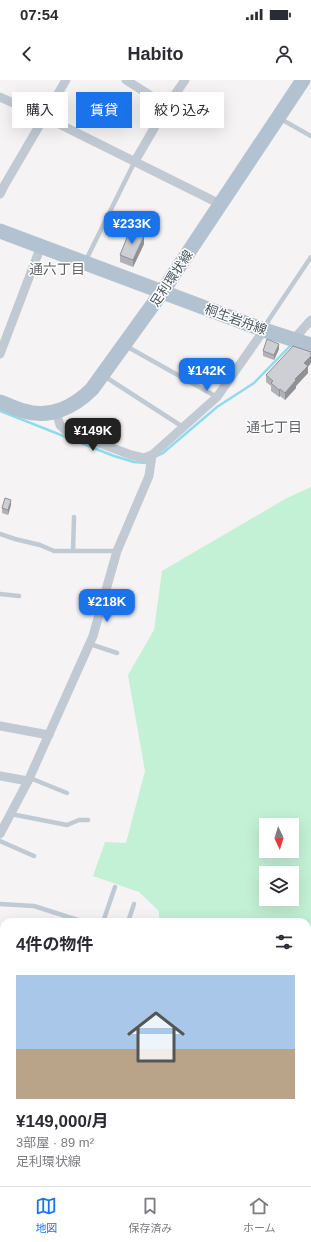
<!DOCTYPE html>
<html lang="ja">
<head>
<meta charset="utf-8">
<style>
	body { margin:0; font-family:Arial,"Noto Sans JP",sans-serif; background:#f2f2f3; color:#2b2b33; height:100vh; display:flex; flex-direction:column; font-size:15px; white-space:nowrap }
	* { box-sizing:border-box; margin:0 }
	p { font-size:13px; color:#7c7c81 }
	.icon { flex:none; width:22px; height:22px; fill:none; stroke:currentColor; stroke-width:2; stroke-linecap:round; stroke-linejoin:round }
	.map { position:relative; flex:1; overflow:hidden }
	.drawer { position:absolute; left:0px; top:838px; width:311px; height:268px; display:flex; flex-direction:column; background:#fff; border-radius:12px 12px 0 0; box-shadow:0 4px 16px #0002 }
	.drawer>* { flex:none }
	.top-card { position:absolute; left:12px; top:12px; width:287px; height:36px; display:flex; gap:8px }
	.needle { width:26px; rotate:176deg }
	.buttons { position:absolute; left:259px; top:738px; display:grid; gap:8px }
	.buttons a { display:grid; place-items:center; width:40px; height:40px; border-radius:0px; background:#fff; box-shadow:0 4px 16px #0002; font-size:20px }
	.price { position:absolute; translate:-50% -34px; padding:0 9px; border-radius:8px; background:#1a73e8; color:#fff; font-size:13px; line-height:26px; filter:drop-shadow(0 1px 2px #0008) }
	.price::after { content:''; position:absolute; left:50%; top:24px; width:12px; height:9px; margin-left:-6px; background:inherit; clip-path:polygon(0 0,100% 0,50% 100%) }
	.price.active { background:#222; color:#fff }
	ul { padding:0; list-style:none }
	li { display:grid; align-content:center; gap:8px; height:212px; padding:0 16px }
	li span { display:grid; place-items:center; height:124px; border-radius:0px; color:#555 }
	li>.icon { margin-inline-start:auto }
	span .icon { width:72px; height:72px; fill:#fffc; stroke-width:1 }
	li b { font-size:17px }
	h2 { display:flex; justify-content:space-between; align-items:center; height:48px; padding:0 16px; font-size:17px }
	.tag { padding:0 14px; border-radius:0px; background:#fff; box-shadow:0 4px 16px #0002; font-size:14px; line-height:36px }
	.tag.active { background:#1a73e8; color:#fff }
	.status { display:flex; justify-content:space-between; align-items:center; height:28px; padding:0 20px; background:#fff; direction:ltr }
	.status svg { height:11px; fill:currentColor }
	header { display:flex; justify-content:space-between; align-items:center; height:52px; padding:0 16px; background:#fff; font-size:18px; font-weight:800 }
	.tab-bar { display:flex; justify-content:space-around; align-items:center; height:56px; border-top:1px solid #e1e1e2; background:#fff; font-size:11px; color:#7c7c81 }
	.tab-bar a { display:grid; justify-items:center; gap:2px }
	.tab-bar .active { color:#1a73e8 }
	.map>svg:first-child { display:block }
	.green { fill:#c3f1d5; fill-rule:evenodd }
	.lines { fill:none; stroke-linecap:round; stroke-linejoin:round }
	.stream { stroke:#90daee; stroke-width:2.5 }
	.service { stroke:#c1cad2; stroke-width:4.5 }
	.minor { stroke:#c1cad2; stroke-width:9 }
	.primary { stroke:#b3c2d1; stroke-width:15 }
	.wall { fill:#b0b2b7 }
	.shaded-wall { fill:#909195 }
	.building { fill:#cdcfd5; stroke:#909195 }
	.labels { text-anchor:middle; stroke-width:3; stroke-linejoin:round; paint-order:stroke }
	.street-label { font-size:13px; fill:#4a5661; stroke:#fff }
	.neighbourhood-label { font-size:14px; fill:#5f6368; stroke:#fff }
</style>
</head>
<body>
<div class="status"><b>07:54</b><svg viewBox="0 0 49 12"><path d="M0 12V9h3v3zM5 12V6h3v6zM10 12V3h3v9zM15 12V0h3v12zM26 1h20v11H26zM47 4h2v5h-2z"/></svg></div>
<header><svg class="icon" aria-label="back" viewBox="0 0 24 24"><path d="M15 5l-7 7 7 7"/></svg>Habito<svg class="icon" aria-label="person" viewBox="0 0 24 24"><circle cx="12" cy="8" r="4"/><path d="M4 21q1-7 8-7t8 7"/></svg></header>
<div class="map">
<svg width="311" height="1106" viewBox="0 0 311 1106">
	<rect width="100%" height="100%" fill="#f5f3f3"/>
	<path class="green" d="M311,407V1106H17V1102H307V842H159V831L139,812L93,796L105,762L126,763L145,691L128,595L154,550L162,491L287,418ZM266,745H292V771H266ZM266,793H292V819H266Z"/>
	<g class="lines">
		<g class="stream">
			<polyline points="0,331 114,376 134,382 146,383 148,382"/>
			<polyline points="155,377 163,373 217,327 254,303 291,265"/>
		</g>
		<g class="service">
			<polyline points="279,38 311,56"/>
			<polyline points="86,180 135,81"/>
			<polyline points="264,248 270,238 311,177"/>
			<polyline points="126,266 217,317"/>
			<polyline points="104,296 183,347"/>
			<polyline points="0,454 15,459 40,465 54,471 117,471"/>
			<polyline points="73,471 74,437"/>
			<polyline points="0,514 19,516"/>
			<polyline points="90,564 117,573"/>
			<polyline points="30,698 67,713"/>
			<polyline points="11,734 67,745 79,740 88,740"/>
			<polyline points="0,761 34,776"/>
			<polyline points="0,824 34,826 84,842"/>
			<polyline points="103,842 115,807"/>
			<polyline points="128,842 134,824"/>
		</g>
		<g class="minor">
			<polyline points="126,0 167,26"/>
			<polyline points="0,17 45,37 220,124"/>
			<polyline points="135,81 167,26 185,0"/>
			<polyline points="0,114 4,106 66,0"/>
			<polyline points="293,260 311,240"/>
			<polyline points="0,274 41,166"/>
			<polyline points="56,332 60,345 65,350 131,375 144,378 152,375 217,317 264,250"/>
			<polyline points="0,646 49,655"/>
			<polyline points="0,696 28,701"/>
			<polyline points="0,754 28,701 93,556 117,471 149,396 152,375"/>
		</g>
		<g class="primary">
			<polyline points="0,151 264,250 311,265"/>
			<path d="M0,322C8,325 16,329 24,331C50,339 74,327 92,309L162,212L303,0"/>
		</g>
	</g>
	<g class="wall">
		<polygon points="144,164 133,187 120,182 120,175"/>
		<polygon points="279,269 274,280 263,276 263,271"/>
		<polygon points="308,287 308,293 296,306 296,308 285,320 280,316 279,317 271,311 271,306 266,302 266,295"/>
		<polygon points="11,425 8,435 2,433 2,428"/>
	</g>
	<g class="shaded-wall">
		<polygon points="144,156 144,164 133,187 133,180"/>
		<polygon points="279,264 279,269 274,280 274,275"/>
		<polygon points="311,276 311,283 308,287 308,293 296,306 296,308 285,320 285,313 295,299 304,283"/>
		<polygon points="280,309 280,316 279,317 279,310"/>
		<polygon points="11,420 11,425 8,435 8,430"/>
	</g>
	<g class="building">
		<polygon points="130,150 144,156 133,180 120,175"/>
		<polygon points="267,259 279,264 274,275 263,271"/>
		<polygon points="293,266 311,272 311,276 304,283 308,286 295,299 296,300 285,313 280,309 279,310 271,303 273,301 266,295"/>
		<polygon points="5,418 11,420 8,430 2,428"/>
	</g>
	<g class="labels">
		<g class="street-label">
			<text transform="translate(171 198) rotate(-56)" y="5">足利環状線</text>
			<text transform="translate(236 239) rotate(20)" y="5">桐生岩舟線</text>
		</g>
		<g class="neighbourhood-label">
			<text x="57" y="194">通六丁目</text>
			<text x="274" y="352">通七丁目</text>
		</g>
	</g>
</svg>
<div class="buttons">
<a><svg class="needle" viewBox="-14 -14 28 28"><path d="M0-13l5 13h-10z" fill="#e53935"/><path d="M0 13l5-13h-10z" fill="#7c7c81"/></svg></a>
<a><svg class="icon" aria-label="layers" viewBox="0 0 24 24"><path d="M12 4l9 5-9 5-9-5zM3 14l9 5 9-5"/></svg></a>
</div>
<b class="price" style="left:132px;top:165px">¥233K</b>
<b class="price" style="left:207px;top:312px">¥142K</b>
<b class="price active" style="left:93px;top:372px">¥149K</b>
<b class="price" style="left:107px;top:543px">¥218K</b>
<div class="top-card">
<a class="tag">購入</a>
<a class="tag active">賃貸</a>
<a class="tag">絞り込み</a>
</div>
<section class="drawer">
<h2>4件の物件<svg class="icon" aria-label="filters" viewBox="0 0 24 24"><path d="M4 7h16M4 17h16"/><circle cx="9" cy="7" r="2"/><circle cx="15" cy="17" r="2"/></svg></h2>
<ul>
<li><span style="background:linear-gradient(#a9c7e8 60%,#b9a48a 0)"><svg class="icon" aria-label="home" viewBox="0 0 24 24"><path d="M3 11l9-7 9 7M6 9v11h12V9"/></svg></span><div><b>¥149,000/月</b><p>3部屋 · 89 m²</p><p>足利環状線</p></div></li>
</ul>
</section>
</div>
<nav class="tab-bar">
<a class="active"><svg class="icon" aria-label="map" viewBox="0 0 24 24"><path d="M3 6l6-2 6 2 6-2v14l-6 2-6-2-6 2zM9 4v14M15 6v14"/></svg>地図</a>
<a><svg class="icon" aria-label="saved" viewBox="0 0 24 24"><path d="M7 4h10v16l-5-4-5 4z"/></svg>保存済み</a>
<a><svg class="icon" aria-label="home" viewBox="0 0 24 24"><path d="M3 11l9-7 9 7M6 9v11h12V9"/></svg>ホーム</a>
</nav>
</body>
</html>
